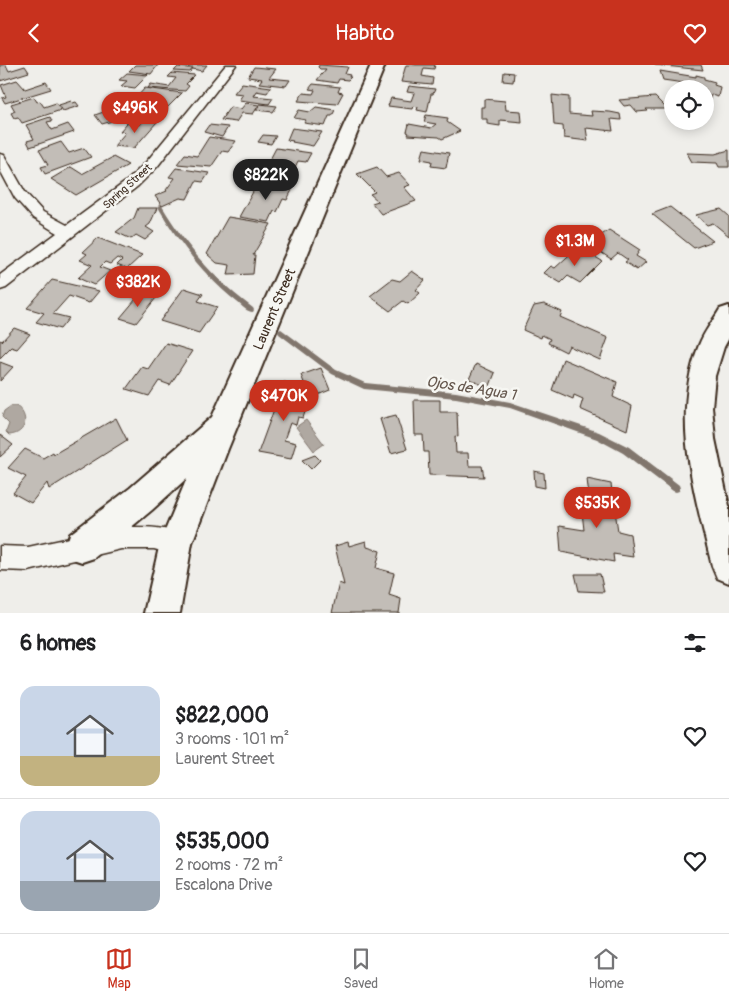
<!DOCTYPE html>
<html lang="en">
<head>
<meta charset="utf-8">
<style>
	body { margin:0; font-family:Pangolin,sans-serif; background:#f6f6f6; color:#202124; height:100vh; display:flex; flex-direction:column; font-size:19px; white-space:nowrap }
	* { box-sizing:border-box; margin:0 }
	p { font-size:16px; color:#757577 }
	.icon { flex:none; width:28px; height:28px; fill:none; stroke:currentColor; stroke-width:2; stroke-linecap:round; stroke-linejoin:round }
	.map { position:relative; height:548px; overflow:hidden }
	.sheet { display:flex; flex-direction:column; background:#fff; flex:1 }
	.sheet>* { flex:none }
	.controls { position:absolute; left:664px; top:15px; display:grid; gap:10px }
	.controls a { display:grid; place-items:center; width:50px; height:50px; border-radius:50%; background:#fff; box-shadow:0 2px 12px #0003; font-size:25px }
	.price { position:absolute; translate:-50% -42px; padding:0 11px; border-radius:18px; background:#c8321e; color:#fff; font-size:16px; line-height:32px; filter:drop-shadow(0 1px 2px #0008) }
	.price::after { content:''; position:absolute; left:50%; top:30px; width:15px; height:11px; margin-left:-8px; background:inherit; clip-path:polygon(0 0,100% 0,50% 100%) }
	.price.active { background:#222; color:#fff }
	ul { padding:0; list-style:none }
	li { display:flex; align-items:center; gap:15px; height:125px; padding:0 20px }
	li+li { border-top:1px solid #e0e0e0 }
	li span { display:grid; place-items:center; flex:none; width:140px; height:100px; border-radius:15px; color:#555 }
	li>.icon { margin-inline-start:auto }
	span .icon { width:60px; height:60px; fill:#fffc; stroke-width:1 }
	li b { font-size:21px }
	h2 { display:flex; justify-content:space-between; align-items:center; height:60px; padding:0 20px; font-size:21px }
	header { display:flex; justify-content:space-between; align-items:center; height:65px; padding:0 20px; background:#c8321e; color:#fff; font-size:22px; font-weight:600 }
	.tabs { display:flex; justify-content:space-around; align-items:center; height:70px; border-top:1px solid #e0e0e0; background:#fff; font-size:14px; color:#757577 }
	.tabs a { display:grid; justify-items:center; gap:2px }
	.tabs .active { color:#c8321e }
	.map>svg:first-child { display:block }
	.water { fill:#afa8a1; stroke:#81766d }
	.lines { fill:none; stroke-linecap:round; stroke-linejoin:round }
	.stream { fill:#81766d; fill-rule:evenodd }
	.building { fill:#c2bdb7; stroke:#3b2a1e }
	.street-casing { stroke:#3b2a1e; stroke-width:3 }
	.secondary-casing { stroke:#3b2a1e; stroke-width:4 }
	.street { fill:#f6f6f2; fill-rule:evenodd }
	.secondary { fill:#f6f6f2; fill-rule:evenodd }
	.labels { text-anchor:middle; stroke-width:5; stroke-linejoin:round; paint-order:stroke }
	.far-street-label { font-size:11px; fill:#3b2a1e; stroke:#f6f6f2 }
	.street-label { font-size:14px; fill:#3b2a1e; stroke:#f6f6f2 }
	.water-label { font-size:15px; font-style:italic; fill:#64564c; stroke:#f6f6f2 }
</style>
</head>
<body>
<header><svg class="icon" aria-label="back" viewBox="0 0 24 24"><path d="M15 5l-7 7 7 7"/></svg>Habito<svg class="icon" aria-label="heart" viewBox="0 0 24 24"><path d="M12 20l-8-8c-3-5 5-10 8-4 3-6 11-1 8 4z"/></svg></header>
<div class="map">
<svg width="729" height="548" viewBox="0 0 729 548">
	<rect width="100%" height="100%" fill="#efeeea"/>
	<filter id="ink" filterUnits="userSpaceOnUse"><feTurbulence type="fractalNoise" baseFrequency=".02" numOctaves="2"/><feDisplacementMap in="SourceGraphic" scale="10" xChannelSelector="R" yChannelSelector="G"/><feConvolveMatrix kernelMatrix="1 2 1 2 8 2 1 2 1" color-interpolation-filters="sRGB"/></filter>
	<g filter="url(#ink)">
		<g class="water">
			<path d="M11,341H16C30,350 27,369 9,370L6,367L9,359L2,352L4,346Z"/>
			<polygon points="306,355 324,379 314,386 296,362"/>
		</g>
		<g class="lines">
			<g class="stream">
				<path d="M160,140L162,141C188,184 213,213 253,243L254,245L253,247C247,247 242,241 237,237C204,211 179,178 158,142Z"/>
				<polygon points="281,264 336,305 365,318 456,327 510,337 599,367 629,382 679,420 680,423 679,426 676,427 673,426 623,388 597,374 510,343 456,333 364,324 332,309 279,269 278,267 279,265"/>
			</g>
		</g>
		<g class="building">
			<polygon points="0,0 6,0 9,6 25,1 29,7 0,16"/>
			<polygon points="135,0 158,0 151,9 129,6"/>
			<polygon points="191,0 207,0 202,6 188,3"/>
			<polygon points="319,0 348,2 345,9 350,10 349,12 351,12 348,15 339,14 337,18 317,15 326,4 320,4 318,2"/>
			<polygon points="406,0 435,0 434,4 424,3 422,11 433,13 432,20 401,17"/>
			<polygon points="701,0 703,5 655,0"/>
			<polygon points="178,2 188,3 193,3 190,7 174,6"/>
			<polygon points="254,2 276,4 269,13 290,15 286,21 259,18 262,14 248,12"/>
			<polygon points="660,6 696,12 696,10 704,12 704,14 715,17 714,20 720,22 718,32 711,30 709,37 705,34 705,24 687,24 684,22 691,20 697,23 698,20 663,15"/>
			<polygon points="504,7 514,8 513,17 503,16"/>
			<polygon points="127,8 148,10 135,23 121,21 127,16 119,15"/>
			<polygon points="172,8 195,10 186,19 189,21 185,26 148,23 151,19 169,22 176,13 168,12"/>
			<polygon points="17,15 25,24 46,17 51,24 5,38 2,33 6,32 1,20"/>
			<polygon points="242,18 271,22 267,28 256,26 253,31 273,33 269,39 239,35 243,29 234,28"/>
			<polygon points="313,19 340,22 338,27 343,28 337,39 298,36 303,28 313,29 315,25 309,24"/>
			<polygon points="409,21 435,24 433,29 431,29 427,47 417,45 418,42 413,41 412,44 388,41 391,33 411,36 414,28 407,27"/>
			<polygon points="145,23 182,28 168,42 164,42 162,45 157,44 150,51 137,49 150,35 136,33"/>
			<polygon points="552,30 569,32 569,49 592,51 591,46 610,47 620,49 621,55 611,54 613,66 586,63 588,76 564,73 563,61 554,60"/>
			<polygon points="34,32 37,37 40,36 44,42 56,38 61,45 22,58 18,52 14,53 11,48 15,46 11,39"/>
			<polygon points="655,32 667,44 646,44 648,46 637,47 631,40 624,41 619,35"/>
			<polygon points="484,34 505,36 506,45 521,46 522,57 500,55 500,61 487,59 487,54 481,54 481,42 484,42"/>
			<polygon points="71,36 73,38 76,37 79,41 63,46 59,40"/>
			<polygon points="246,38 259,40 253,49 242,48 236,57 221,55 230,42 241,44"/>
			<polygon points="260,39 277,41 273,47 256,45"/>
			<polygon points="316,42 335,45 332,51 329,51 325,61 304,58 306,55 294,53 299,45 310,47"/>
			<polygon points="109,45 116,55 102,59 95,50"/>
			<polygon points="426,50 448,53 447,57 460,66 442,74 439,72 408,70 409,68 407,67 409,59 431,63 436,59 424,57"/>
			<polygon points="50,52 52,56 47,57 52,65 68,59 74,67 30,82 27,76 34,74 26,60"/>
			<polygon points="144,55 157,57 134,83 114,81 126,67 120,66 127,58 136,60 141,59"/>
			<polygon points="209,60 228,62 222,72 204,67"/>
			<polygon points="292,63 322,67 313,81 292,77 293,76 287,75"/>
			<polygon points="263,70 276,71 271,79 258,77"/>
			<polygon points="209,72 236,76 228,87 222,86 211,102 177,99 185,89 197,91"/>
			<polygon points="61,77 69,88 84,83 91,92 45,109 41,102 48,100 39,85"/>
			<polygon points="276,83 311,88 306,97 298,96 288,117 270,115 275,105 265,104"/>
			<polygon points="424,84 449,88 446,103 431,101 432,96 421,94"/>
			<polygon points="729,85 729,102 719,102 717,98 692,97 687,88 715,89"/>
			<polygon points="113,92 128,100 76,130 51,114 71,102 82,109"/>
			<polygon points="377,102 386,112 399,108 410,120 404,122 416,136 381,149 372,138 378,136 370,129 375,127 357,109"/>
			<polygon points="176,103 209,108 203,117 196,116 187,134 180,133 162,141 155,131 167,126 166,125 175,113 169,112"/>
			<polygon points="259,116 294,121 287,135 283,134 277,147 274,146 269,157 239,152"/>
			<polygon points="670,142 713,176 694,183 652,149"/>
			<polygon points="138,143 157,143 150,159 146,162 154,167 145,175 136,170 131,174 116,167 134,153"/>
			<polygon points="721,144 729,151 729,171 713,158 707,160 696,150"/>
			<polygon points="228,152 271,159 253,190 255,190 253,209 228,210 230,200 217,198 207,189"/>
			<polygon points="609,165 640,185 636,191 646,197 637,205 625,197 628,195 618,188 611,194 588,179"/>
			<polygon points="98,173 142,190 127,204 117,200 122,195 117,193 110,199 105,197 100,202 110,206 94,220 78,213 92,200 80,195 87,189 83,187"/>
			<polygon points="578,182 602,196 580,218 568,211 561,218 544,208 551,201 555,203"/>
			<polygon points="412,206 425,215 416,225 420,228 408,239 403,236 390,246 370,231 392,214 400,216"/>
			<polygon points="52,215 99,226 89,238 69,231 53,249 69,253 60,264 36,257 44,248 27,243"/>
			<polygon points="184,223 203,229 198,236 217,242 199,268 160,256"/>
			<polygon points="141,228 156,233 136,258 120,253"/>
			<polygon points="544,239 562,247 560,252 608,273 600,295 569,281 566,287 548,278 550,274 542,270 541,273 523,265 534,241"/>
			<polygon points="14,263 30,269 17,284 11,282 0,293 0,275 2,276"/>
			<polygon points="166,278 192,286 170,320 159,316 149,331 126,324 142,302 148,304"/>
			<polygon points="563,294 617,317 613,332 632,341 627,365 580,344 583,334 574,330 573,334 552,325"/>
			<polygon points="0,297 13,302 0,316"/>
			<polygon points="476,299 495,308 489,323 469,314"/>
			<polygon points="321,303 330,325 310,333 301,310"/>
			<polygon points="284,317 293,319 308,338 303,353 298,352 296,360 290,358 284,375 296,378 291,394 258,388"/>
			<polygon points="414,335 440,335 440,347 457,347 458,372 455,371 456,388 468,388 469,401 482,401 484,412 429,410 428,387 424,387 423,370 415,370"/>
			<polygon points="396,350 407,384 391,388 380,354"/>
			<polygon points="116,353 127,375 49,424 47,418 31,438 13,428 26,412 8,403 25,384 43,393 53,387 54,389"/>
			<polygon points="0,370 13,380 0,392"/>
			<polygon points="315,390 320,395 311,404 302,395"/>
			<polygon points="534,406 544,408 545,423 535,421"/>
			<polygon points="587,414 611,419 618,466 630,469 633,492 613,489 614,497 561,487 559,461 584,465 582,447 591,449"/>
			<polygon points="366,476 367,482 380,486 376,503 394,508 389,530 401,534 399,548 332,548 339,518 344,520 335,481 348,477 349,481"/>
			<polygon points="575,509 600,509 604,527 579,526"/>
		</g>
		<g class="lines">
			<g class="street-casing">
				<g id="street">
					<polygon points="226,0 236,0 157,102 138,121 6,223 0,225 0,210 57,168 33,153 15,133 0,105 0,89 4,90 25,127 43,147 67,160 128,115 147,96"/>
					<path d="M121,462C143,462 163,461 184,470L188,478L184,486L176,490L154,484H121L28,506L0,505V481L28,482Z"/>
				</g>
			</g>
			<g class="secondary-casing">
				<g id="secondary">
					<polygon points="371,0 385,0 228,384 192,478 180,548 144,548 160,478 187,413 152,445 94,493 82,497 70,493 66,481 70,469 130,423 212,352"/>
					<path d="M729,241V273L724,282L715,311L712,342L715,374L729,441V518L717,513L712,501C695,429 670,353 699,280C704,267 713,256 720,244Z"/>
				</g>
			</g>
			<use href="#street" class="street"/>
			<use href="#secondary" class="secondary"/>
		</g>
	</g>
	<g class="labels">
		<g class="far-street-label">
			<text transform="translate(127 121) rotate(-42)" y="4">Spring Street</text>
		</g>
		<g class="street-label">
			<text transform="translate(274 244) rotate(-67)" y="5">Laurent Street</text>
		</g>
		<g class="water-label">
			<text transform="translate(471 323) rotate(9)" y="5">Ojos de Agua 1</text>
		</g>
	</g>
</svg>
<div class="controls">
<a><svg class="icon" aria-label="locate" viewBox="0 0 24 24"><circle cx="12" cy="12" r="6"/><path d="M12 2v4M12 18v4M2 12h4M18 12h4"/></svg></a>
</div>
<b class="price" style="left:135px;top:69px">$496K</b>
<b class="price active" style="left:266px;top:136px">$822K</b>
<b class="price" style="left:575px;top:202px">$1.3M</b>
<b class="price" style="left:138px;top:243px">$382K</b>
<b class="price" style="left:284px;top:357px">$470K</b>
<b class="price" style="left:597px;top:464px">$535K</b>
</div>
<section class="sheet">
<h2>6 homes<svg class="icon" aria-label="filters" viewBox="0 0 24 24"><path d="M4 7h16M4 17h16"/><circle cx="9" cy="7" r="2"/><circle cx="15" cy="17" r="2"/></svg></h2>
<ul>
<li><span style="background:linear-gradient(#c9d6e8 70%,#c2b280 0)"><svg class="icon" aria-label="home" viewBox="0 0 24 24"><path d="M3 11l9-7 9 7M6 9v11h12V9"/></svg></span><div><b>$822,000</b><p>3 rooms · 101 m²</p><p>Laurent Street</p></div><svg class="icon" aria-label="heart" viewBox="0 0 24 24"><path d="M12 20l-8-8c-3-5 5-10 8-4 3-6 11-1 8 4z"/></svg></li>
<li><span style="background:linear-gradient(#c9d6e8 70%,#9aa5b1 0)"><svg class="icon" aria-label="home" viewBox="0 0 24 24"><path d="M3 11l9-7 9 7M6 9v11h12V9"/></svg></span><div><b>$535,000</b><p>2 rooms · 72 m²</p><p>Escalona Drive</p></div><svg class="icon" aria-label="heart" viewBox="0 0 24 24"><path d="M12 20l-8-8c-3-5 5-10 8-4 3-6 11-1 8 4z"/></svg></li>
</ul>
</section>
<nav class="tabs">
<a class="active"><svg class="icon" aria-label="map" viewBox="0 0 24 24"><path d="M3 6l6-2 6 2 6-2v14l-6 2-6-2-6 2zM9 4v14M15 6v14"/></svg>Map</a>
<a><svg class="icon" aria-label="saved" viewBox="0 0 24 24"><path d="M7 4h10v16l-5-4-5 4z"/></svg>Saved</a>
<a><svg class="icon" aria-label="home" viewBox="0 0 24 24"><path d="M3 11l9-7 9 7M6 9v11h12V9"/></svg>Home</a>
</nav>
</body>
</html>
